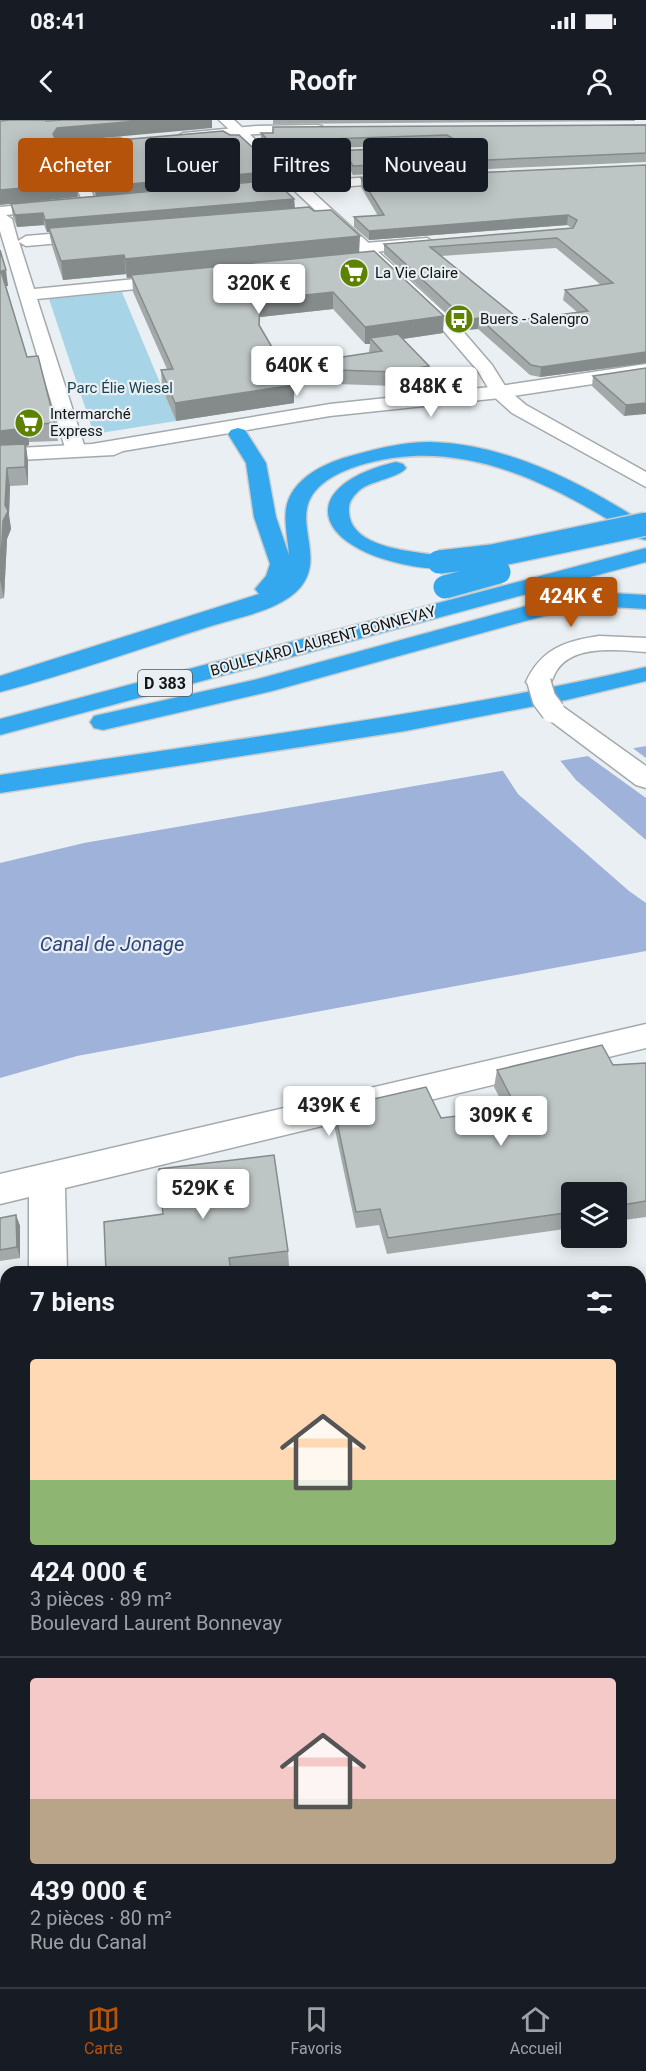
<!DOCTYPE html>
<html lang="fr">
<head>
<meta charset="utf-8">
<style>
	body { margin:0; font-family:Roboto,sans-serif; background:#20242c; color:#f1f3f6; height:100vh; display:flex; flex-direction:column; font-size:22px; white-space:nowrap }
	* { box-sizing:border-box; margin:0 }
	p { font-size:20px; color:#9ea1a6 }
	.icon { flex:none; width:33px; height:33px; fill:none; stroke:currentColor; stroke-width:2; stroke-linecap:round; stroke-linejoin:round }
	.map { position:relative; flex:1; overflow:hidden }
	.details { position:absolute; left:0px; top:1146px; width:646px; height:722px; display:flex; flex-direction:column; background:#171b24; border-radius:18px 18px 0 0; box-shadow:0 3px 15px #0003 }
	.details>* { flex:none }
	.hud { position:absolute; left:18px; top:18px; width:610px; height:54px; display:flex; gap:12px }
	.tools { position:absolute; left:561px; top:1062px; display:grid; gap:12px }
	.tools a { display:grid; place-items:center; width:66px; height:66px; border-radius:6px; background:#171b24; box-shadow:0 3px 15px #0003; font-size:30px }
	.price { position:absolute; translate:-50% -51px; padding:0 14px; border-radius:6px; background:#fff; color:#222; font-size:20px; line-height:39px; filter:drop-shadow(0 2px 3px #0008) }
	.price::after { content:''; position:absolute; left:50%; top:36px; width:18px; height:14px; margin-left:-9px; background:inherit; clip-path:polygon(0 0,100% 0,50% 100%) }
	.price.on { background:#b45309; color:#fff }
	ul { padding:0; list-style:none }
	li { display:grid; align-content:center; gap:12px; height:318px; padding:0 30px }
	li+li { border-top:2px solid #363941 }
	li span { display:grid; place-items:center; height:186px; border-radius:6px; color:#555 }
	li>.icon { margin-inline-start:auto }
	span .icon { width:108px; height:108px; fill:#fffc; stroke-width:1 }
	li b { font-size:26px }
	h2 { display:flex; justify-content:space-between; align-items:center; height:72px; padding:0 30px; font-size:26px }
	.chip { padding:0 21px; border-radius:6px; background:#171b24; box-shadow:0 3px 15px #0003; font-size:21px; line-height:54px }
	.chip.on { background:#b45309; color:#fff }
	.status { display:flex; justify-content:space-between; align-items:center; height:42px; padding:0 30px; background:#171b24; direction:ltr }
	.status svg { height:16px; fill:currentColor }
	header { display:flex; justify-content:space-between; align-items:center; height:78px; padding:0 30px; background:#171b24; font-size:27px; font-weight:700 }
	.menu { display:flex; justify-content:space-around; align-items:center; height:84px; border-top:2px solid #363941; background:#171b24; font-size:16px; color:#9ea1a6 }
	.menu a { display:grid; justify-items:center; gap:3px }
	.menu .on { color:#b45309 }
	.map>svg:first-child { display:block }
	.green { fill:#a7d4e7 }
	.water { fill:#9fb2da }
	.pier { fill:#e9eff2 }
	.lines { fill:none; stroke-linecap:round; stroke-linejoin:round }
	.minor-casing { stroke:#a4a9ac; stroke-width:3 }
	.tertiary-casing { stroke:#a4a9ac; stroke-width:3 }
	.secondary-casing { stroke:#a4a9ac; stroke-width:3 }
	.trunk-casing { stroke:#cbcccc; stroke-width:3 }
	.minor { fill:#fff; fill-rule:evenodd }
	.tertiary { fill:#fff; fill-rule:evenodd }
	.secondary { fill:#fff; fill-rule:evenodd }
	.trunk { fill:#34a8ef; fill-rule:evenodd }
	.tertiary-bridge-casing { stroke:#a4a9ac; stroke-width:26; stroke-linecap:butt }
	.trunk-bridge-casing { stroke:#cbcccc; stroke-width:26; stroke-linecap:butt }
	.tertiary-bridge { stroke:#fff; stroke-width:23 }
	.trunk-bridge { stroke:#34a8ef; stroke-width:23 }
	.wall { fill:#a3a9a9; fill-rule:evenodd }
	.shaded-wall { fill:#858a8a }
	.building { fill:#bec5c5; stroke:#858a8a; stroke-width:1.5; fill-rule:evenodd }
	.labels { text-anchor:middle; stroke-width:4.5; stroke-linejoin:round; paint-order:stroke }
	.far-poi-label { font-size:15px; fill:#131516; stroke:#e9eff2; text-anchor:start }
	.far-park-label { font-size:15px; fill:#174353; stroke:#e9eff2 }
	.far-street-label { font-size:15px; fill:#131516; stroke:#e9eff2 }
	.shield { fill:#e9eff2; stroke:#535658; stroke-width:1.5 }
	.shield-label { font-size:16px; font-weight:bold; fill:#131516 }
	.water-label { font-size:20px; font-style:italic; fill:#2f4478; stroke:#e9eff2 }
</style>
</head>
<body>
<div class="status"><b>08:41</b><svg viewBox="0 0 49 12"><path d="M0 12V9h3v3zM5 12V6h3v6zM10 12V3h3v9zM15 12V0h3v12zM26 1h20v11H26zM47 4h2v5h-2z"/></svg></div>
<header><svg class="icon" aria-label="back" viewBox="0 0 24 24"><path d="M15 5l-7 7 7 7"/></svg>Roofr<svg class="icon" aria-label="person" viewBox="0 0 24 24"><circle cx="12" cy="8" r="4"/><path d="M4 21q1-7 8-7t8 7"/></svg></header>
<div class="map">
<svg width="646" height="1867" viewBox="0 0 646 1867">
	<rect width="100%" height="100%" fill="#e9eff2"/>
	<polygon class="green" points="122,172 176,301 94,314 49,179"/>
	<polygon class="water" points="646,626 646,831 77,936 0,958 0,743 84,723"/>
	<g class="pier">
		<polygon points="630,626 646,638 646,678 585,634"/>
		<polygon points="558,638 576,660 646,720 646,783 629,771 518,674 501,648"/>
	</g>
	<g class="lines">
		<g class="minor-casing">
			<g id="minor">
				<polygon points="317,5 322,6 322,12 257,14 183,21 176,17 183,13 257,6"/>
				<polygon points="120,18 127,22 125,25 72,30 97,83 95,86 85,86 57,27 64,23"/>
				<polygon points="327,30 332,31 332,37 264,40 257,36 264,32"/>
				<polygon points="404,55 409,56 409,62 234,74 227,70 234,66"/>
				<polygon points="55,82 60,83 62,86 60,89 6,95 12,99 18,121 26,116 96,110 104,115 96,120 26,126 19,122 34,169 176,155 184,160 176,165 37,179 86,331 83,335 69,335 66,331 0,111 0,87"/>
				<polygon points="427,118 435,123 433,126 365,133 357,128 365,123"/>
				<polygon points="646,904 646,928 65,1068 67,1152 29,1152 29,1077 0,1084 0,1054"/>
				<polygon points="33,1862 85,1862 86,1867 34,1867"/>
			</g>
		</g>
		<g class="tertiary-casing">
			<g id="tertiary">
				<polygon points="646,244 646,256 500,278 330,296 123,331 114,335 0,341 0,329 92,324 330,284 500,266"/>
				<path d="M599,516L646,518V532C619,530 574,524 557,550C553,556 552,562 548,567L539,570L530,567L526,562C541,529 565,521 599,516Z"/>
				<polygon points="553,583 562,586 646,646 646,668 636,665 544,596 540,591 544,586"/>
			</g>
		</g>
		<g class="secondary-casing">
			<polygon id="secondary" points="219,0 234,0 454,201 492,245 507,269 526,285 646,352 646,367 512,293 493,276 478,251 442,209"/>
		</g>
		<g class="trunk-casing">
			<g id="trunk">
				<path d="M238,308L245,310L266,343L276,397L289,435C288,420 284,404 286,389C291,358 326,342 354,335C379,328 404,322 430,322C508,324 582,363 646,404V420L638,418C556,366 467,317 368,343C349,348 325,357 313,374C292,404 329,441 296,472C274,492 235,498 208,507C139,529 70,554 0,572V556L259,474L255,469L266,456L270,444L254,397L246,343L228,314L231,310Z"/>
				<path d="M396,342L403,344L406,348C400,357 372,361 361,369C353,376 348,382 349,392C351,431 420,431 447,437L450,442L447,447C432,450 416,447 402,444C311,424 298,365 396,342Z"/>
				<polygon points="646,428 646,442 0,615 0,599"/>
				<polygon points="593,472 646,475 646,489 593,486 558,492 272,571 103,610 94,608 90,602 94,596 258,559 548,480"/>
				<path d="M646,547V561L566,580L405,611L0,673V655C216,621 433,596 646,547Z"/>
			</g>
		</g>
		<use href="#minor" class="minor"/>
		<use href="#tertiary" class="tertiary"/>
		<use href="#secondary" class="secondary"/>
		<use href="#trunk" class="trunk"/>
		<g class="tertiary-bridge-casing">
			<polyline id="tertiary-bridge" points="539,562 544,579 553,591"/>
		</g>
		<g class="trunk-bridge-casing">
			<g id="trunk-bridge">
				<polyline points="439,442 492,436 646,404"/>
				<polyline points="445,467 499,452"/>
			</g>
		</g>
		<use href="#tertiary-bridge" class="tertiary-bridge"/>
		<use href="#trunk-bridge" class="trunk-bridge"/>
	</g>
	<g class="wall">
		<polygon points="273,0 635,0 635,1 273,4"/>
		<polygon points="646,4 646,42 353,55 349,48 294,51 283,42 283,33 451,26 447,24 270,30 261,22 261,13"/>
		<polygon points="74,24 272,45 272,53 269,53 269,60 96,76 75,32"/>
		<path d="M646,45V243L540,257L530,255L478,209L465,210L384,134V124L572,108L567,105L369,120L354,107V97L378,96L361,67V58ZM556,128L601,165L565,170L563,180L577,192L520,200L441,136Z"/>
		<polygon points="294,79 295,88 359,133 443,213 403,219 429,260 395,266 336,264 336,238 371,233 369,232 370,224 365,224 333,189 260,197 260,207 294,265 294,283 176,301 162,268 161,250 167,249 133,172 132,157 127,158 126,154 63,160 52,126 49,112 47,112 44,105 17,107 13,97 11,84"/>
		<polygon points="0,130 8,166 6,166 27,237 55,303 58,321 29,322 29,325 26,326 28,342 28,365 10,366 9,395 11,409 7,419 4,478 0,479"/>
		<polygon points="646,248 624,296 592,266 593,256"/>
		<polygon points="646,943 646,1097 616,1101 616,1072 572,1072 572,1108 387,1134 379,1105 356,1108 334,1005 334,988 441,998 506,990 494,967 497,950"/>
		<polygon points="16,1095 20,1106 20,1138 0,1141 0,1098"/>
		<polygon points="288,1131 289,1146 243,1152 106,1152"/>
		<polygon points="0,1264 6,1274 6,1456 0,1457"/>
		<polygon points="646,1351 646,1663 640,1664 640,1352"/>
		<polygon points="391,1862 571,1862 572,1867 392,1867"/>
	</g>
	<g class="shaded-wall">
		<polygon points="148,0 212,0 212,8 59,22 55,28 53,14 57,8"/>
		<polygon points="349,39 349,48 294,51 294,42"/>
		<polygon points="262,45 272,45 272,53 269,53 269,60 96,76 95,67"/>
		<polygon points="76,63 78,77 0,85 0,70"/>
		<polygon points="294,79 295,92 49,108 49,112 47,112 45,100"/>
		<polygon points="43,93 44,105 17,107 15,95"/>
		<polygon points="568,95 567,105 369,120 369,111"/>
		<polygon points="360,116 359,135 127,158 125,139"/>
		<polygon points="124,135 126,154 63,160 61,141"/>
		<polygon points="6,150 8,166 4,166 1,151"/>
		<polygon points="333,172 333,189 260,197 260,222 260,180"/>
		<polygon points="444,196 443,213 375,223 370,218 370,224 365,224 365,207"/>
		<polygon points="479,198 478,209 465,210 466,200"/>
		<polygon points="646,232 646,243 540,257 541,247"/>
		<polygon points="429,246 429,260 395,266 395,252"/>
		<polygon points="294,265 294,283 176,301 175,283"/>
		<polygon points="646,283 646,294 624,296 626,285"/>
		<polygon points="26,305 29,322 29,325 26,326 28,342 28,365 25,347 0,329 0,311"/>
		<polygon points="7,348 10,366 9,395 11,409 7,419 4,478 0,460"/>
		<polygon points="16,1095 20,1106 20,1138 17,1127"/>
		<polygon points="2,1264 6,1274 6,1357 1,1348"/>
		<rect x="7" y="1862" width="7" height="5"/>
	</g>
	<g class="building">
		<polygon points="10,0 45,0 46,1 64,0 148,0 57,8 53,14 76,63 0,70 0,1"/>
		<polygon points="646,5 646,33 353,46 349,39 294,42 283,33 453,26 457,21 447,15 269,21 261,13 273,13 273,7"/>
		<polygon points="223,11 230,15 239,15 272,45 262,45 269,52 95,67 74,24"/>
		<path d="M646,45V232L541,247L531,245L479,198L466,200L384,124L573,108L577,100L568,95L369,111L354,97L384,95L361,58ZM557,118L613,163L565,170L588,191L520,200L430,127Z"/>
		<polygon points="274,60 294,79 45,100 43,93 15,95 11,84"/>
		<polygon points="309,87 314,91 331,90 360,116 125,139 124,135 61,141 49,108"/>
		<polygon points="0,130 6,150 1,151 27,237 38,236 55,303 26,305 26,308 0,311"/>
		<polygon points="374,131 444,196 365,207 333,172 260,180 259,205 294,265 175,283 161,250 173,249 131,155"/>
		<polygon points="398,214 429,246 395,252 336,250 336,238 382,231 370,218"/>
		<polygon points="646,248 646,283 626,285 593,256"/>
		<polygon points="25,324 25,347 7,348 5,385 8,391 3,401 0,460 0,325"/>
		<polygon points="602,925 613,945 646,943 646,1081 616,1086 616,1072 572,1072 572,1092 388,1118 380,1089 356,1092 334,988 426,967 441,998 517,989 497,950"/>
		<polygon points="274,1035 288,1131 229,1138 231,1152 106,1152 104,1102 163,1094 159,1049"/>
		<polygon points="16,1095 17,1127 0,1130 0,1098"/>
		<polygon points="0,1264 2,1264 1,1348 6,1347 6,1447 0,1448"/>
		<polygon points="646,1351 646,1655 640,1656 640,1352"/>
		<polygon points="6,1824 6,1862 7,1862 7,1867 0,1867 0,1825"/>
		<polygon points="134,1862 320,1862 321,1867 134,1867"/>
		<polygon points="393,1862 571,1862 572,1867 394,1867"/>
	</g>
	<defs>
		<g id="supermarket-disc" transform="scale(1.5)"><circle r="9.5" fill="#5d8200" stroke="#e9eff2"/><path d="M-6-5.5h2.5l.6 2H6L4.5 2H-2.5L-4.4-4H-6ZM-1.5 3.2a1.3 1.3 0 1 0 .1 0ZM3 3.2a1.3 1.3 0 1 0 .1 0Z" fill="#fff"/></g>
		<g id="bus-disc" transform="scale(1.5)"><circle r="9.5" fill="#5d8200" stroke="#e9eff2"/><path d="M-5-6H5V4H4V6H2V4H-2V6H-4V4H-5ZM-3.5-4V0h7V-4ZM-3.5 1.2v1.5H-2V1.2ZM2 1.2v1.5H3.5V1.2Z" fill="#fff"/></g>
	</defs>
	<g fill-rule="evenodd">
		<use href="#supermarket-disc" x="354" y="153"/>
		<use href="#bus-disc" x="459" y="199"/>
		<use href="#supermarket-disc" x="29" y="303"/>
	</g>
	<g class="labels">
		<g class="far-poi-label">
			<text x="375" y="158">La Vie Claire</text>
			<text x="480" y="204">Buers - Salengro</text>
			<text x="50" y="299">Intermarché<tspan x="50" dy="17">Express</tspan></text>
		</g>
		<g class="far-park-label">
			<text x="120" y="273">Parc Élie Wiesel</text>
		</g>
		<g class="far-street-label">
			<text transform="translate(323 521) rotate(-15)" y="5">BOULEVARD LAURENT BONNEVAY</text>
		</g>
		<rect class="shield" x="138" y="550" width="54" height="26" rx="4.5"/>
		<g class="shield-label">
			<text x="165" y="569">D 383</text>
		</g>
		<g class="water-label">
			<text x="112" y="831">Canal de Jonage</text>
		</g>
	</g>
</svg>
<div class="tools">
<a><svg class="icon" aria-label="layers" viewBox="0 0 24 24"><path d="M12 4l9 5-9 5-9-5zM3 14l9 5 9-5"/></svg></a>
</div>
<b class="price" style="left:259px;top:195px">320K €</b>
<b class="price" style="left:297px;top:277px">640K €</b>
<b class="price" style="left:431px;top:298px">848K €</b>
<b class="price on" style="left:571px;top:508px">424K €</b>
<b class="price" style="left:329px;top:1017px">439K €</b>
<b class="price" style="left:501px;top:1027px">309K €</b>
<b class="price" style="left:203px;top:1100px">529K €</b>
<div class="hud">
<a class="chip on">Acheter</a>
<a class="chip">Louer</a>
<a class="chip">Filtres</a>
<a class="chip">Nouveau</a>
</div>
<section class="details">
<h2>7 biens<svg class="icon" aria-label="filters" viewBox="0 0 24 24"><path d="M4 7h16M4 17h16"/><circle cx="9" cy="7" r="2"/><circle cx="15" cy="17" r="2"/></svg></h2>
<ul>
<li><span style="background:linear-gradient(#ffd9b3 65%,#8fb573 0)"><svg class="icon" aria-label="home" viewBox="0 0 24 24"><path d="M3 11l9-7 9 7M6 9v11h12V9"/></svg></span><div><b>424 000 €</b><p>3 pièces · 89 m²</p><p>Boulevard Laurent Bonnevay</p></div></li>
<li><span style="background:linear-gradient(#f6c9c9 65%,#b9a48a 0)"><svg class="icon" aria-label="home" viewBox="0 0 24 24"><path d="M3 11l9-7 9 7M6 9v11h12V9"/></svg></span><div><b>439 000 €</b><p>2 pièces · 80 m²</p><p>Rue du Canal</p></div></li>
</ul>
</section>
</div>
<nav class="menu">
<a class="on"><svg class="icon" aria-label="map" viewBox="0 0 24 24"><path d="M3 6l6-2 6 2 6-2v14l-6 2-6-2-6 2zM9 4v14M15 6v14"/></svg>Carte</a>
<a><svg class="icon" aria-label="saved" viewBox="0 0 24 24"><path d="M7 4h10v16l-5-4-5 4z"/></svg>Favoris</a>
<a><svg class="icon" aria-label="home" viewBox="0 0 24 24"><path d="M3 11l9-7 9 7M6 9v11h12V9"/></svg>Accueil</a>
</nav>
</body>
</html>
